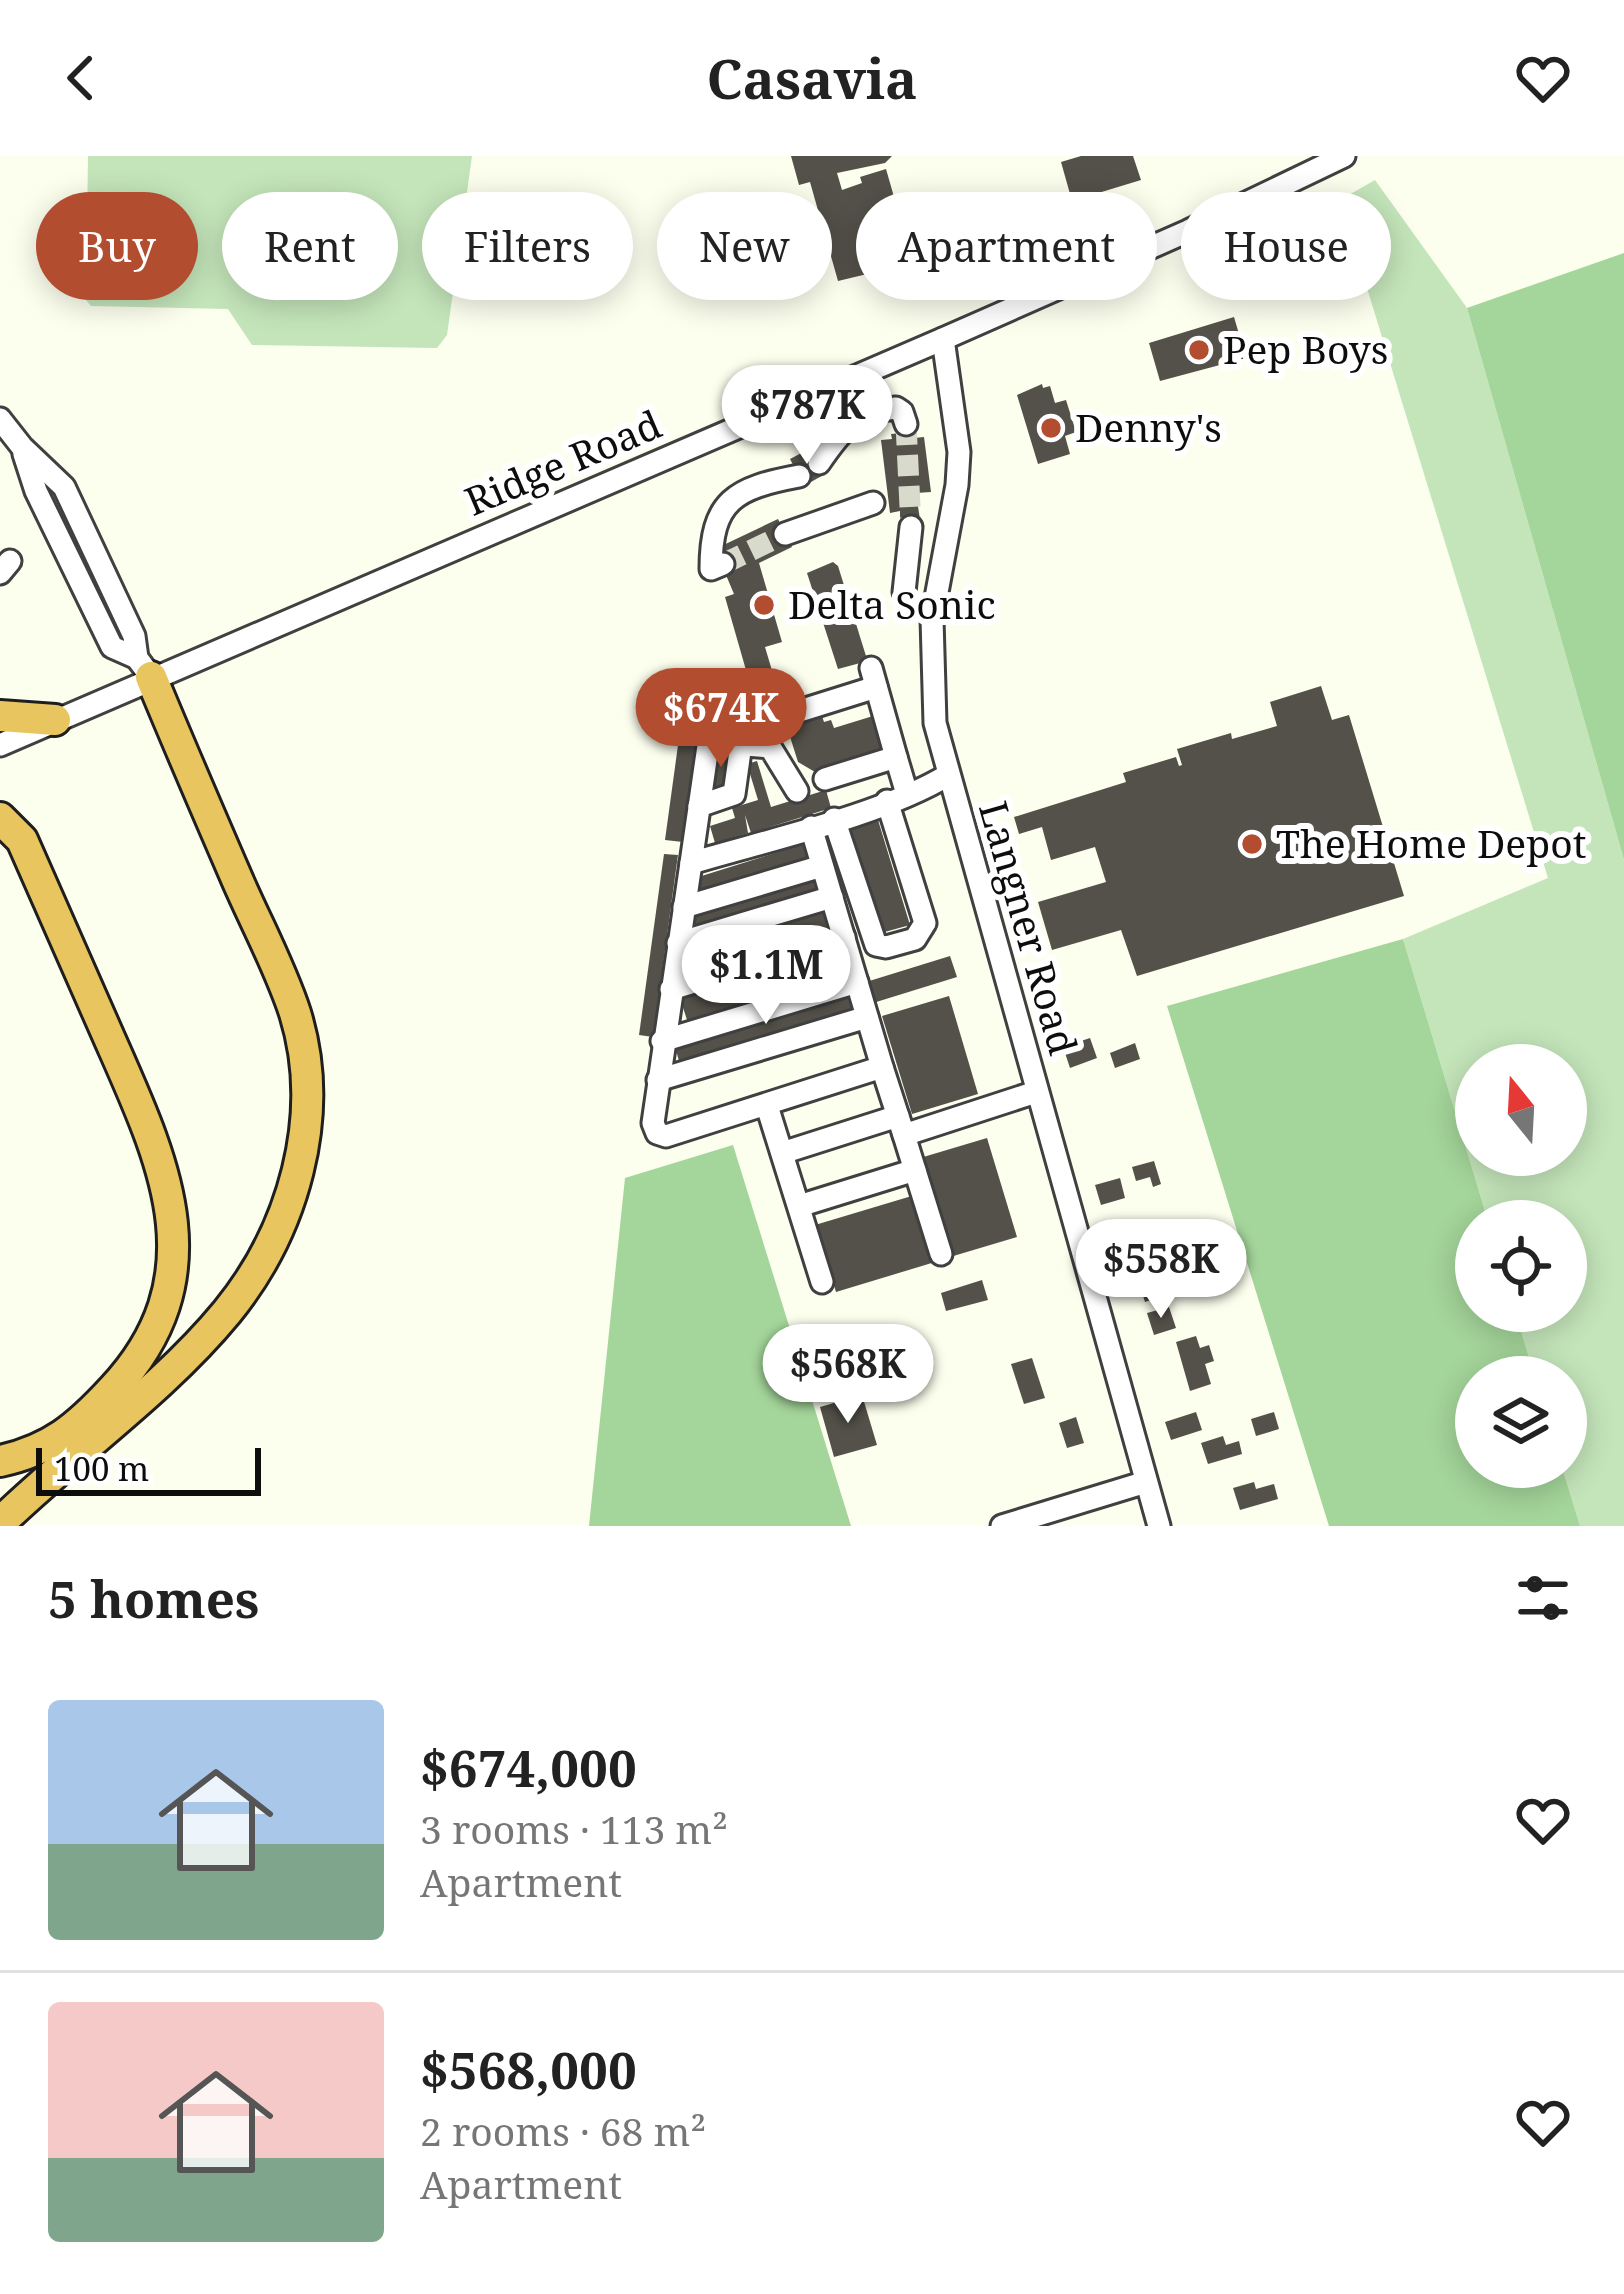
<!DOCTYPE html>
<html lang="en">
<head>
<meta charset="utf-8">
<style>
	body { margin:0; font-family:"Noto Serif",serif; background:#f2f2f2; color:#222; height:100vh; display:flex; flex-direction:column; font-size:45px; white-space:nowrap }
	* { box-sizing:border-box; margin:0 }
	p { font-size:39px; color:#767676 }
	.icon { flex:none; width:66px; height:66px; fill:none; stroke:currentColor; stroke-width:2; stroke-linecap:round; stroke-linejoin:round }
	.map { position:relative; height:1370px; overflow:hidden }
	.panel { display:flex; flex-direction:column; background:#fff; flex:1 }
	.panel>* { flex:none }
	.banner { position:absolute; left:36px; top:36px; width:1554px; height:108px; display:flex; gap:24px }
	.needle { width:78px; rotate:342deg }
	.tools { position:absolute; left:1455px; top:888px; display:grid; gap:24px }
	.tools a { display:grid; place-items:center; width:132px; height:132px; border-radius:50%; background:#fff; box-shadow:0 6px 30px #0003; font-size:60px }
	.scale { position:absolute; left:36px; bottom:30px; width:225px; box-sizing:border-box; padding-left:12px; border:6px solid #0d0d0d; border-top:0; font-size:33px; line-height:42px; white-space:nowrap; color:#0d0d0d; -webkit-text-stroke:9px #fff; paint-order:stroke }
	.price { position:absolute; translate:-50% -102px; padding:0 27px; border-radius:42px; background:#fff; color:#222; font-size:39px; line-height:78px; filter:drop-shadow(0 3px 6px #0008) }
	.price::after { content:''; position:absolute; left:50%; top:72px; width:36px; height:27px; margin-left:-18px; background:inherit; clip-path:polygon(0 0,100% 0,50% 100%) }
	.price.current { background:#b24e2f; color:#fff }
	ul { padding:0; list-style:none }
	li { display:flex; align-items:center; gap:36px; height:300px; padding:0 48px }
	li+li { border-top:3px solid #e0e0e0 }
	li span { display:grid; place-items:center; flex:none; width:336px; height:240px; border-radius:12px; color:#555 }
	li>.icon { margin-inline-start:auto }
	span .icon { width:144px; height:144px; fill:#fffc; stroke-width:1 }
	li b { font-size:51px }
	h2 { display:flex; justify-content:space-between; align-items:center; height:144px; padding:0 48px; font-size:51px }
	.pill { padding:0 42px; border-radius:54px; background:#fff; box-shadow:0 6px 30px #0003; font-size:42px; line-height:108px }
	.pill.current { background:#b24e2f; color:#fff }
	header { display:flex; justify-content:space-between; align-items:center; height:156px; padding:0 48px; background:#fff; font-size:54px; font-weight:700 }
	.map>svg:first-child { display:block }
	.green { fill:#c4e5ba; fill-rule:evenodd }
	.forest { fill:#a4d59a }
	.building { fill:#54514a }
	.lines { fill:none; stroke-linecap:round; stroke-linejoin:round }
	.minor-tunnel { stroke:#d8dacc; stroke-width:21; stroke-dasharray:21 10; stroke-linecap:butt }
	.minor-casing { stroke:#404040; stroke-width:27 }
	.highway-casing { stroke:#1e1e1e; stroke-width:36 }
	.minor { stroke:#fff; stroke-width:21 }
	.highway { stroke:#e9c560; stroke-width:30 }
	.poi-dot { fill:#b24e2f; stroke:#fff; stroke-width:4.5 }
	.labels { text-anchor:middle; stroke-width:12; stroke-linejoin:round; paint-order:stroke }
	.poi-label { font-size:39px; fill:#0d0d0d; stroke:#fff; text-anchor:start }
	.street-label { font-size:39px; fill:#0d0d0d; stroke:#fff }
</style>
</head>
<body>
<header><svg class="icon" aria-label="back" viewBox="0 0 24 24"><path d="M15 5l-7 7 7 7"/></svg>Casavia<svg class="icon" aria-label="heart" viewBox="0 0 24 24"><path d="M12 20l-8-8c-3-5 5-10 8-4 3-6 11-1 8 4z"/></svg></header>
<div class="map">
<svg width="1624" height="1370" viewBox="0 0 1624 1370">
	<rect width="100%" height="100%" fill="#fcfeee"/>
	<g class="green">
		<polygon points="88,0 472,0 447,179 437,192 252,189 228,153 91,150 86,144"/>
		<path d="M1375,24L1467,152L1624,704V1370H1580L1562,1311H1566V1221H1535L1515,1155H1566V1065H1488L1403,783L1548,722L1340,44ZM1476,909H1566V999H1476Z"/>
	</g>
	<g class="forest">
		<polygon points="1624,97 1624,704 1467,152"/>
		<polygon points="1403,783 1488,1065 1476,1065 1476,1155 1515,1155 1535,1221 1476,1221 1476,1311 1562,1311 1580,1370 1329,1370 1167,850"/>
		<polygon points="733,989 851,1370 589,1370 625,1022"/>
	</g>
	<g class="building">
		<polygon points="791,0 892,0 885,7 837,17 842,34 862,27 860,21 886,13 913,107 838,125 810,26 799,29"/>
		<polygon points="1081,0 1133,0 1141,24 1072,45 1061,6"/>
		<polygon points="1234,161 1246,202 1160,225 1149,187"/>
		<polygon points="1042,228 1043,232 1050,230 1055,247 1066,244 1076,276 1065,280 1070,298 1038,308 1017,239"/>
		<polygon points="912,267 914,282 924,281 931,336 916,337 921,370 900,373 900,355 890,357 881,284 892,283 891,278 902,277"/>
		<polygon points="811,292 825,318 804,330 790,303"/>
		<polygon points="778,363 792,391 759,407 782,486 765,491 776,528 752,535 725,441 734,438 715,393"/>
		<polygon points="833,406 838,410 866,500 864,506 838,513 807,417"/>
		<polygon points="1321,530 1332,564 1349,559 1404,740 1137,820 1121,774 1052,794 1038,746 1106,726 1095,691 1051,704 1042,671 1019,678 1014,661 1126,626 1123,617 1176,601 1179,610 1182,609 1177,593 1231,577 1232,583 1277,570 1270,546"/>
		<polygon points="821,557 824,566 831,564 834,572 873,560 884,594 815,616 798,606 786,568"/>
		<polygon points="682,560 703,563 683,686 665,684"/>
		<polygon points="706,564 744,569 742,583 704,578"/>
		<polygon points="716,596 730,598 726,632 711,631"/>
		<polygon points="757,605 771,651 826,634 831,652 751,677 745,659 748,677 715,687 710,670 735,662 732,652 758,644 747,608"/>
		<polygon points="878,664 910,769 881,777 850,673"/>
		<polygon points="804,688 810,706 700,739 695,722"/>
		<polygon points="664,698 678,699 653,881 639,879"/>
		<polygon points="814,721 819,738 693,776 687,759"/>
		<polygon points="824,753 831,777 691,819 684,795"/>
		<polygon points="836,792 844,819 688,867 679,839"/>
		<polygon points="950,800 957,821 873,847 866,826"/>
		<polygon points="853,837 857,851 679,905 675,891"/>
		<polygon points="949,840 978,938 912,958 882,860"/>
		<polygon points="1090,882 1097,902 1070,912 1063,891"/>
		<polygon points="1135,887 1140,903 1115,912 1110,897"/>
		<polygon points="987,982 1017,1081 950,1101 920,1002"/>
		<polygon points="1154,1005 1161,1028 1153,1031 1150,1021 1136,1025 1132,1011"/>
		<polygon points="1120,1022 1125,1042 1101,1049 1095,1029"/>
		<polygon points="915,1039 935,1106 836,1136 815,1069"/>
		<polygon points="1168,1117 1174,1136 1145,1146 1139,1127"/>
		<polygon points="982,1124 988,1144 946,1155 941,1137"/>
		<polygon points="1169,1151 1176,1172 1154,1179 1147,1157"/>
		<polygon points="1196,1180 1200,1192 1209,1189 1214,1205 1205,1208 1211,1228 1190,1235 1176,1186"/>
		<polygon points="1032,1202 1045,1242 1024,1248 1011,1208"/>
		<polygon points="862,1239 877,1289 834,1301 820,1251"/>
		<polygon points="1196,1256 1202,1274 1171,1284 1165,1266"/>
		<polygon points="1274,1256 1279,1273 1256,1280 1251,1263"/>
		<polygon points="1076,1261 1084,1287 1067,1292 1059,1267"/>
		<polygon points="1223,1280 1226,1289 1239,1285 1242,1298 1208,1308 1201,1287"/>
		<polygon points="1254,1326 1256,1333 1274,1328 1278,1343 1240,1354 1233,1332"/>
	</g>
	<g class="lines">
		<g class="minor-tunnel">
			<polyline points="906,268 911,371"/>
			<polyline points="723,408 785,378"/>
		</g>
		<g class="minor-casing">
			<g id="minor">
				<polyline points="943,183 959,296 957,329 932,463 935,567 1159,1370"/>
				<polyline points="0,263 22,291 64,331 134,480 137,502 151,521"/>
				<polyline points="24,298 36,335 112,491 137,502"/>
				<path d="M819,307C840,276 856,255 896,252L902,256L906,268"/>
				<polyline points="785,378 873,347"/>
				<path d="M723,408L711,413C711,344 735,332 799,320"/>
				<polyline points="0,417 10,405"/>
				<polyline points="904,436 911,371"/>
				<polyline points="871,512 896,601"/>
				<polyline points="774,563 876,531"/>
				<polyline points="0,589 943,183 1188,75 1344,0"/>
				<polyline points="825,623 896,601 907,638"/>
				<path d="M797,635L770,591L720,587L708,590L691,707C768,684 882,659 948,619"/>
				<polyline points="699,650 734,638 741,588"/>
				<polyline points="834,663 876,789 886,791 915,783 925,767 887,645"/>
				<polyline points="691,707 653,967 657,977 666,980 882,911 811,671"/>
				<polyline points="684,751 822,710"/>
				<polyline points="678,787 832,741"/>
				<polyline points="671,833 844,781"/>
				<polyline points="662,885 857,826"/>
				<polyline points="882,911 904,979 1036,936"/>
				<polyline points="658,924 867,861"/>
				<polyline points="767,950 822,1126"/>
				<polyline points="904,979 941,1098"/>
				<polyline points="782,997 898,960"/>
				<polyline points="799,1050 915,1014"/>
				<polyline points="1002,1370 1146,1326"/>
			</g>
		</g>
		<g class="highway-casing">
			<g id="highway">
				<polyline points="0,560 55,564"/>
				<path d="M0,662L22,684C50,748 79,813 107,877C161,1000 221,1117 113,1233C78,1271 51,1294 0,1305"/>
				<path d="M0,1367C73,1296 162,1235 227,1156C293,1075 327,960 295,857C280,811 256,767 237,723C208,656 179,589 151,521"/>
			</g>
		</g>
		<use href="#minor" class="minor"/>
		<use href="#highway" class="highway"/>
	</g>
	<g class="poi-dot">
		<circle cx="1199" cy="194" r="12"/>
		<circle cx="1051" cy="272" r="12"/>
		<circle cx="764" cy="449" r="12"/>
		<circle cx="1252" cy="688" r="12"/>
	</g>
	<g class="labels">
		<g class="poi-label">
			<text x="1223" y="208">Pep Boys</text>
			<text x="1075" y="286">Denny's</text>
			<text x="788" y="463">Delta Sonic</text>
			<text x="1276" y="702">The Home Depot</text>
		</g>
		<g class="street-label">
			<text transform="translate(563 307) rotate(-23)" y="14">Ridge Road</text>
			<text transform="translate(1028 772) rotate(74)" y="14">Langner Road</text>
		</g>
	</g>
</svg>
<div class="tools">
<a><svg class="needle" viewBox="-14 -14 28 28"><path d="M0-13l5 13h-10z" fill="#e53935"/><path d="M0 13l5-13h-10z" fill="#767676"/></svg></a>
<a><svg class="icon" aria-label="locate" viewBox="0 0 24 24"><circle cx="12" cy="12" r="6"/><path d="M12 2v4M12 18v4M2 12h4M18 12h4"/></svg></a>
<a><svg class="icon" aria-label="layers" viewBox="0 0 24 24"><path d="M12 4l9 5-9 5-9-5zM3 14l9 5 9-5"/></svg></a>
</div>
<div class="scale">100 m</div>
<b class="price" style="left:807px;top:311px">$787K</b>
<b class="price current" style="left:721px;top:614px">$674K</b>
<b class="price" style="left:766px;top:871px">$1.1M</b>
<b class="price" style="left:1161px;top:1165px">$558K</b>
<b class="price" style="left:848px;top:1270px">$568K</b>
<div class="banner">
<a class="pill current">Buy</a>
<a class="pill">Rent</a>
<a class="pill">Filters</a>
<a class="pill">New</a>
<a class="pill">Apartment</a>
<a class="pill">House</a>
</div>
</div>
<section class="panel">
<h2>5 homes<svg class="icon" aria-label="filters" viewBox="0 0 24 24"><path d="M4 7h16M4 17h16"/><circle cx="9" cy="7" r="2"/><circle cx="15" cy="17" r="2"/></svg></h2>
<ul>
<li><span style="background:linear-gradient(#a9c7e8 60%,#7fa58c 0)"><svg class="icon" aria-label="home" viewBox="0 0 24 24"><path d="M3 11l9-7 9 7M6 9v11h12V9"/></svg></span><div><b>$674,000</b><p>3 rooms · 113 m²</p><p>Apartment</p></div><svg class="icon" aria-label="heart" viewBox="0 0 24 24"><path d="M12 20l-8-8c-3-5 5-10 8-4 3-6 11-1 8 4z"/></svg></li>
<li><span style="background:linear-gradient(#f6c9c9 65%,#7fa58c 0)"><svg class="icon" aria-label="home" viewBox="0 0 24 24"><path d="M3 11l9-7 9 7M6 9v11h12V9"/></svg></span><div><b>$568,000</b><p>2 rooms · 68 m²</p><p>Apartment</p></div><svg class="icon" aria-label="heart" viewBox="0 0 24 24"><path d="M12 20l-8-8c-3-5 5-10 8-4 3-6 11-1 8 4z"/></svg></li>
</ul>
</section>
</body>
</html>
